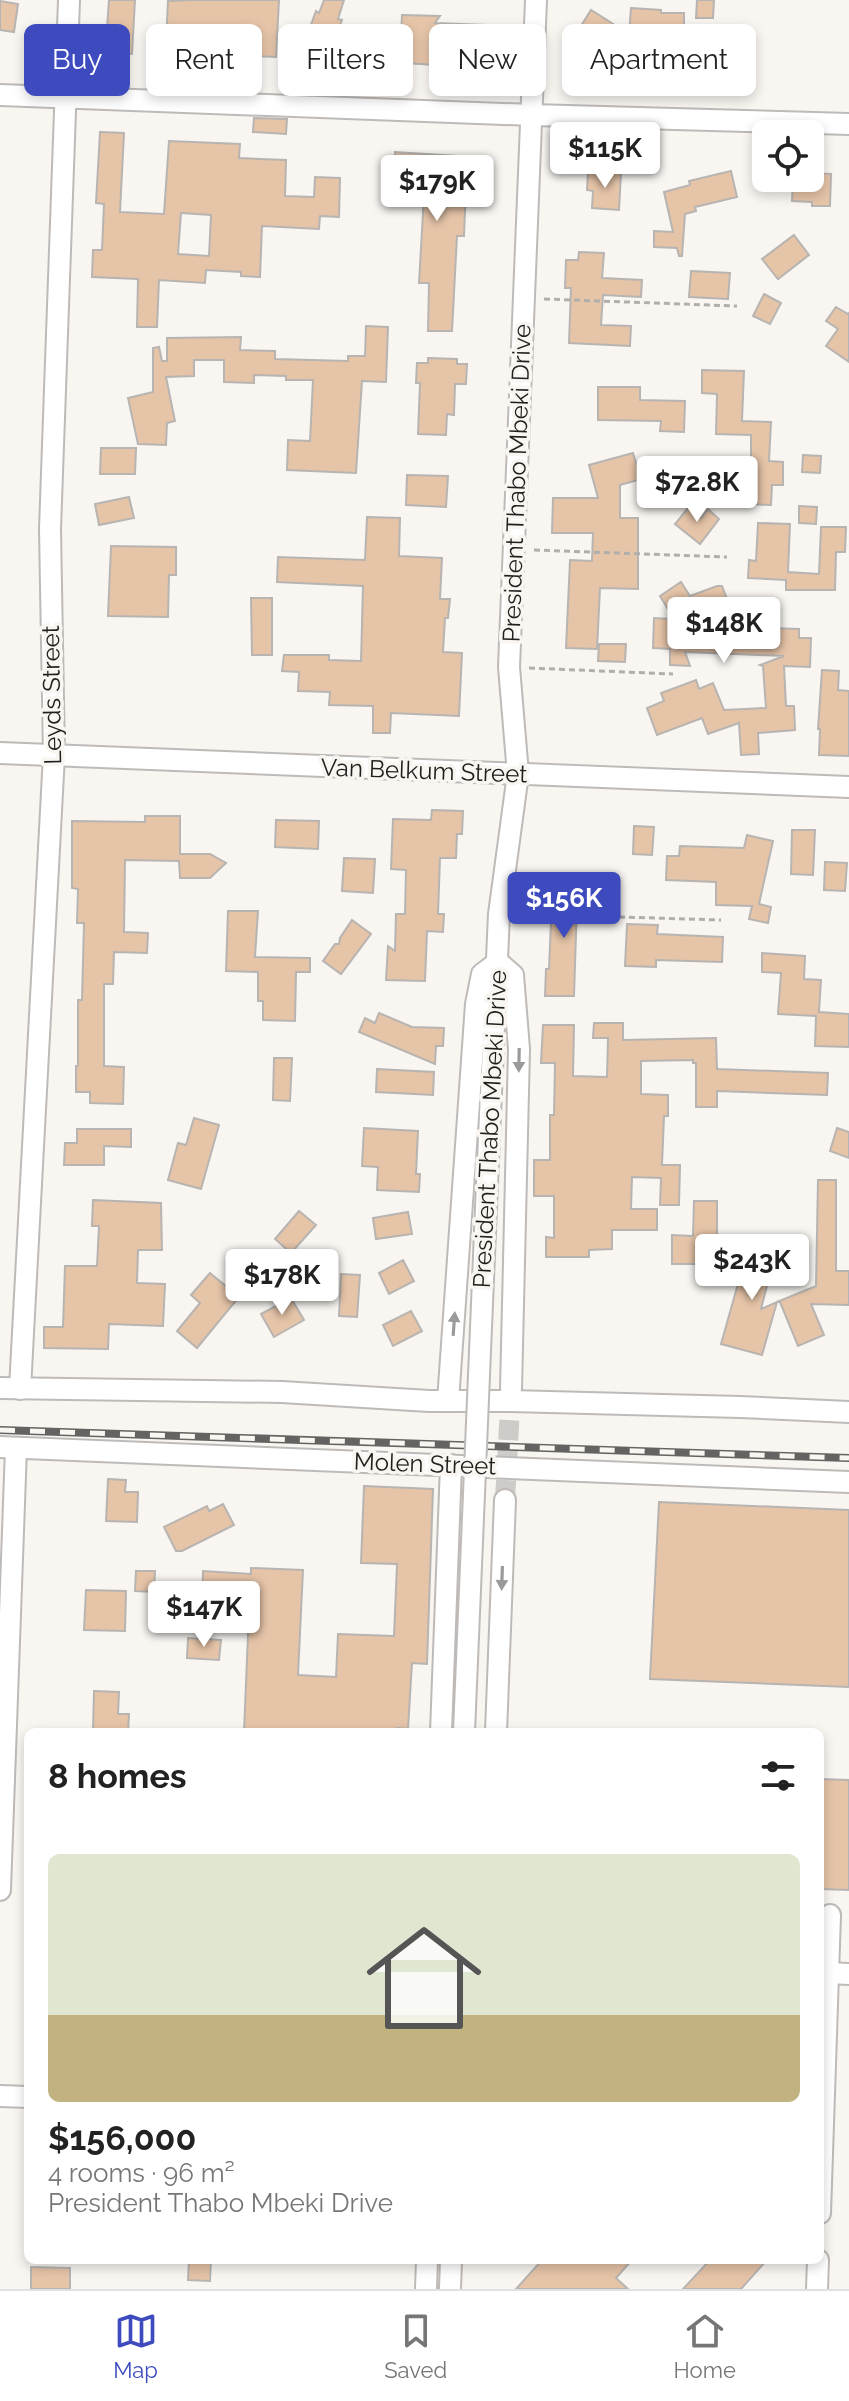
<!DOCTYPE html>
<html lang="en">
<head>
<meta charset="utf-8">
<style>
	body { margin:0; font-family:Raleway,sans-serif; background:#f2f2f2; color:#222; height:100vh; display:flex; flex-direction:column; font-size:30px; white-space:nowrap }
	* { box-sizing:border-box; margin:0 }
	p { font-size:26px; color:#767676 }
	.icon { flex:none; width:44px; height:44px; fill:none; stroke:currentColor; stroke-width:2; stroke-linecap:round; stroke-linejoin:round }
	.map { position:relative; flex:1; overflow:hidden }
	.side { position:absolute; left:24px; top:1728px; width:800px; height:536px; display:flex; flex-direction:column; background:#fff; border-radius:12px; box-shadow:0 4px 12px #0003 }
	.side>* { flex:none }
	.top-card { position:absolute; left:24px; top:24px; width:802px; height:72px; display:flex; gap:16px }
	.controls { position:absolute; left:752px; top:120px; display:grid; gap:16px }
	.controls a { display:grid; place-items:center; width:72px; height:72px; border-radius:12px; background:#fff; box-shadow:0 4px 12px #0003; font-size:40px }
	.price { position:absolute; translate:-50% -68px; padding:0 18px; border-radius:8px; background:#fff; color:#222; font-size:26px; line-height:52px; filter:drop-shadow(0 2px 4px #0008) }
	.price::after { content:''; position:absolute; left:50%; top:48px; width:24px; height:18px; margin-left:-12px; background:inherit; clip-path:polygon(0 0,100% 0,50% 100%) }
	.price.active { background:#3e4bbf; color:#fff }
	ul { padding:0; list-style:none }
	li { display:grid; align-content:center; gap:16px; height:424px; padding:0 24px }
	li+li { border-top:2px solid #e0e0e0 }
	li span { display:grid; place-items:center; height:248px; border-radius:12px; color:#555 }
	li>.icon { margin-inline-start:auto }
	span .icon { width:144px; height:144px; fill:#fffc; stroke-width:1 }
	li b { font-size:34px }
	h2 { display:flex; justify-content:space-between; align-items:center; height:96px; padding:0 24px; font-size:34px }
	.chip { padding:0 28px; border-radius:12px; background:#fff; box-shadow:0 4px 12px #0003; font-size:28px; line-height:72px }
	.chip.active { background:#3e4bbf; color:#fff }
	.tabs { display:flex; justify-content:space-around; align-items:center; height:112px; border-top:2px solid #e0e0e0; background:#fff; font-size:22px; color:#767676 }
	.tabs a { display:grid; justify-items:center; gap:4px }
	.tabs .active { color:#3e4bbf }
	.map>svg:first-child { display:block }
	.building { fill:#e5c4a8; stroke:#b7b4b1; stroke-width:2; fill-rule:evenodd }
	.lines { fill:none; stroke-linecap:round; stroke-linejoin:round }
	.minor-tunnel { stroke:#cecbc8; stroke-width:20; stroke-dasharray:20 10; stroke-linecap:butt }
	.minor-casing { stroke:#bebab8; stroke-width:24 }
	.path { stroke:#b1afac; stroke-width:3; stroke-dasharray:6 4; stroke-linecap:butt }
	.minor { stroke:#fff; stroke-width:20 }
	.rail-casing { stroke:#646361; stroke-width:8 }
	.rail { stroke:#f9f6f2; stroke-width:5; stroke-dasharray:15; stroke-linecap:butt }
	.minor-bridge-casing { stroke:#bebab8; stroke-width:24; stroke-linecap:butt }
	.minor-bridge { stroke:#fff; stroke-width:20 }
	.oneway { fill:#9b9a9a }
	.labels { text-anchor:middle; stroke-width:7; stroke-linejoin:round; paint-order:stroke }
	.street-label { font-size:24px; fill:#201f1e; stroke:#f9f6f2 }
</style>
</head>
<body>
<div class="map">
<svg width="849" height="2289" viewBox="0 0 849 2289">
	<rect width="100%" height="100%" fill="#f9f6f2"/>
	<g class="building">
		<polygon points="109,0 135,0 132,54 112,53 111,58 94,57 95,41 106,42"/>
		<polygon points="192,0 279,0 276,57 209,54 209,43 166,42 168,1"/>
		<polygon points="324,0 344,0 338,19 342,20 334,42 308,33 316,11 319,13"/>
		<polygon points="697,0 714,0 713,18 696,18"/>
		<polygon points="0,1 18,4 14,32 0,30"/>
		<polygon points="631,8 661,10 661,13 684,13 684,51 651,50 651,60 625,59 624,82 611,82 611,61 574,37 591,10 629,34"/>
		<polygon points="402,15 440,16 435,23 486,25 484,68 404,63 406,39 401,39"/>
		<polygon points="742,31 748,48 726,55 728,61 705,69 698,46"/>
		<polygon points="254,118 287,119 286,134 253,132"/>
		<path d="M100,132L124,133L120,212L164,214L169,141L240,144L239,158L286,160L285,196L314,197L315,177L340,178L339,217L320,216L319,229L262,226L260,277L241,276V272L206,270L205,283L159,280L157,327H137L138,279L92,277L93,250H102L104,204L96,203ZM181,213L211,215L209,256L178,254Z"/>
		<polygon points="395,152 472,157 470,186 466,186 464,236 457,236 452,331 428,331 429,283 419,283 424,195 393,193"/>
		<polygon points="588,171 621,173 619,210 592,208 593,191 587,190"/>
		<polygon points="731,171 737,197 695,207 696,211 685,214 682,256 679,256 677,248 654,247 654,231 673,232 664,192 690,185 689,181"/>
		<polygon points="810,173 831,174 830,206 812,206 812,202 792,201 793,178 810,178"/>
		<polygon points="794,235 809,255 778,279 762,259"/>
		<polygon points="579,252 604,253 602,278 642,280 641,297 603,295 601,325 631,326 630,346 569,343 571,288 565,288 566,260 578,260"/>
		<polygon points="691,271 730,273 728,299 689,297"/>
		<polygon points="764,294 781,303 770,324 753,316"/>
		<polygon points="836,307 848,314 849,313 849,362 826,346 838,329 826,321"/>
		<polygon points="366,326 388,327 386,382 362,381 356,473 287,470 288,440 310,441 313,380 286,380 286,376 254,375 254,383 224,382 224,360 194,360 194,376 166,377 175,421 167,423 166,445 138,444 128,398 153,392 153,348 159,347 162,361 167,361 167,338 241,337 240,350 275,351 275,359 348,361 348,356 365,356"/>
		<polygon points="428,358 457,359 457,364 467,364 466,384 455,384 454,415 447,414 446,435 418,434 420,383 416,383 417,363 428,363"/>
		<polygon points="702,370 744,371 742,421 771,422 769,461 783,462 783,485 772,485 771,505 745,504 745,488 751,488 751,435 716,434 717,394 702,393"/>
		<polygon points="598,387 640,387 640,400 685,401 684,432 660,431 661,421 598,420"/>
		<polygon points="101,448 136,448 135,474 100,474"/>
		<polygon points="633,453 641,479 620,485 620,518 638,518 638,589 600,588 597,649 566,648 570,560 592,561 593,533 552,533 553,498 598,498 589,465"/>
		<polygon points="803,455 821,456 820,473 802,472"/>
		<polygon points="407,475 448,476 446,507 406,505"/>
		<polygon points="129,497 134,518 99,525 95,504"/>
		<polygon points="799,506 817,507 816,524 799,523"/>
		<polygon points="688,508 701,518 708,509 719,519 700,544 675,524"/>
		<polygon points="367,517 400,518 399,556 442,558 440,599 450,599 448,618 445,618 443,652 462,653 459,716 391,713 390,733 373,733 373,706 329,705 330,692 298,691 299,672 282,671 284,655 329,655 329,660 361,661 363,586 277,582 278,557 365,560"/>
		<polygon points="758,523 790,524 788,572 819,574 821,527 846,527 845,552 836,552 835,590 786,590 786,580 748,578 749,560 756,561"/>
		<polygon points="111,546 176,547 176,575 169,575 168,617 108,616"/>
		<polygon points="681,582 690,596 717,586 722,586 746,649 747,611 768,612 768,628 799,629 799,638 811,638 810,667 784,666 786,706 794,706 795,730 758,733 759,754 741,755 739,723 708,734 702,718 657,735 647,708 664,701 661,693 696,680 699,689 713,683 724,710 766,708 763,666 760,665 784,656 685,652 690,666 670,665 670,649 653,648 654,618 671,619 672,615 674,619 660,596"/>
		<polygon points="251,598 272,598 272,655 252,655"/>
		<polygon points="599,644 626,644 625,662 598,661"/>
		<polygon points="822,670 839,671 838,690 849,691 849,756 819,755 820,729 818,729"/>
		<polygon points="432,810 463,811 462,834 457,834 456,858 440,858 438,914 444,914 443,932 427,931 425,981 386,980 388,946 395,951 396,914 405,914 406,870 391,869 393,819 431,820"/>
		<polygon points="145,816 180,816 180,854 210,854 226,863 210,878 180,878 179,861 125,860 124,932 148,933 147,953 114,952 113,984 104,984 104,1066 124,1067 123,1104 90,1103 90,1092 76,1092 76,1066 78,1066 78,1000 82,1000 84,923 77,923 78,889 72,888 72,821 145,822"/>
		<polygon points="276,820 319,821 318,849 275,847"/>
		<polygon points="634,826 654,827 652,855 633,854"/>
		<polygon points="792,830 815,830 813,875 791,874"/>
		<polygon points="747,835 773,841 759,904 771,907 768,923 749,919 752,906 716,905 716,882 666,880 667,856 679,856 680,846 744,848"/>
		<polygon points="344,858 375,859 373,893 342,891"/>
		<polygon points="825,862 847,863 845,891 824,890"/>
		<polygon points="557,880 583,881 582,903 577,903 574,996 545,996 546,969 549,969 551,922 556,922"/>
		<polygon points="228,911 258,911 255,957 310,958 310,972 296,972 295,1021 263,1020 263,1001 258,1001 258,972 226,971"/>
		<polygon points="352,920 371,934 341,974 323,961 335,944 339,944 340,938"/>
		<polygon points="627,924 658,925 657,934 723,937 722,962 656,960 656,967 625,966"/>
		<polygon points="762,953 805,956 804,979 821,980 819,1012 849,1014 849,1047 815,1046 816,1016 778,1014 781,973 762,972"/>
		<polygon points="379,1013 412,1027 444,1028 443,1046 436,1046 435,1064 359,1032 365,1018 375,1023"/>
		<polygon points="594,1023 623,1023 623,1040 716,1038 717,1069 828,1073 827,1095 717,1091 717,1107 696,1107 696,1063 693,1063 693,1060 641,1061 641,1094 668,1095 668,1116 664,1116 662,1165 680,1165 679,1205 660,1205 661,1178 632,1177 631,1209 657,1209 657,1230 612,1230 612,1249 589,1250 589,1257 546,1257 546,1237 554,1238 554,1196 534,1196 534,1160 550,1160 550,1115 554,1115 555,1063 541,1063 543,1025 574,1025 573,1076 607,1077 608,1038 593,1038"/>
		<polygon points="274,1058 292,1058 290,1101 273,1100"/>
		<polygon points="377,1069 434,1072 433,1095 376,1092"/>
		<polygon points="194,1118 219,1125 201,1189 168,1180 178,1143 186,1145"/>
		<polygon points="364,1128 418,1131 416,1174 420,1174 419,1192 377,1190 378,1167 362,1166"/>
		<polygon points="837,1128 849,1132 849,1158 830,1151"/>
		<polygon points="77,1129 131,1129 131,1147 104,1146 104,1165 64,1165 65,1143 77,1143"/>
		<polygon points="818,1180 836,1180 836,1271 849,1271 849,1305 811,1304 824,1335 798,1346 780,1302 777,1302 816,1286"/>
		<polygon points="93,1200 161,1203 162,1250 138,1250 137,1283 165,1284 163,1326 109,1324 108,1349 44,1348 44,1327 63,1327 65,1266 97,1266 99,1226 92,1226"/>
		<polygon points="694,1201 717,1201 717,1255 696,1255 696,1264 672,1264 672,1235 693,1236"/>
		<polygon points="299,1211 316,1225 291,1253 275,1239"/>
		<polygon points="408,1212 412,1234 376,1239 373,1218"/>
		<polygon points="754,1237 778,1243 761,1309 777,1302 762,1355 721,1344 743,1266 746,1267"/>
		<polygon points="403,1260 414,1281 389,1294 379,1273"/>
		<polygon points="210,1273 239,1297 197,1348 177,1331 200,1303 191,1295"/>
		<polygon points="341,1274 360,1275 357,1317 339,1316"/>
		<polygon points="291,1298 304,1320 274,1337 261,1314"/>
		<polygon points="411,1311 422,1331 393,1346 383,1325"/>
		<polygon points="108,1479 126,1480 125,1492 138,1492 137,1522 106,1521"/>
		<polygon points="364,1486 433,1489 427,1664 412,1663 408,1729 397,1728 397,1732 244,1732 249,1610 202,1609 203,1571 251,1574 251,1568 303,1570 298,1675 336,1677 338,1634 394,1636 397,1564 361,1563"/>
		<polygon points="659,1502 849,1510 849,1687 650,1679"/>
		<polygon points="223,1504 234,1525 182,1551 176,1551 164,1527 207,1506 209,1511"/>
		<polygon points="136,1571 155,1571 154,1592 135,1591"/>
		<polygon points="86,1590 126,1591 125,1631 84,1630"/>
		<polygon points="188,1638 221,1640 219,1660 187,1658"/>
		<polygon points="94,1691 119,1692 118,1714 129,1714 128,1732 98,1732 98,1730 93,1730"/>
		<polygon points="820,1779 849,1780 849,1890 820,1889"/>
		<polygon points="189,2260 211,2260 210,2281 188,2280"/>
		<polygon points="542,2260 632,2260 616,2278 628,2289 516,2289"/>
		<polygon points="710,2260 767,2260 741,2289 683,2289"/>
		<polygon points="31,2267 70,2268 70,2289 31,2289"/>
	</g>
	<g class="lines">
		<polyline class="minor-tunnel" points="505,1500 511,1389"/>
		<g class="minor-casing">
			<g id="minor">
				<polyline points="0,95 532,115 849,124"/>
				<polyline points="0,753 849,787"/>
				<polyline points="489,1137 499,914 518,774 509,667 536,0"/>
				<polyline points="0,1388 282,1392 429,1401 511,1401 740,1407 849,1412"/>
				<polyline points="20,1389 54,755 50,529 69,0"/>
				<polyline points="448,1401 476,1004 482,974 498,962 513,975 519,1049 511,1389"/>
				<polyline points="0,1447 849,1482"/>
				<polyline points="441,1732 451,1465"/>
				<polyline points="496,1732 505,1500"/>
				<polyline points="0,1890 16,1448"/>
				<polyline points="828,1973 849,1974"/>
				<polyline points="0,2096 28,2097"/>
				<polyline points="820,2213 830,1915"/>
				<polyline points="426,2289 427,2260"/>
				<polyline points="450,2289 451,2260"/>
				<polyline points="817,2289 818,2260"/>
			</g>
		</g>
		<g class="path">
			<polyline points="544,299 737,306"/>
			<polyline points="534,550 727,557"/>
			<polyline points="529,668 673,674"/>
			<polyline points="519,914 721,920"/>
		</g>
		<use href="#minor" class="minor"/>
		<g class="rail-casing">
			<polyline id="rail" points="0,1430 849,1458"/>
		</g>
		<use href="#rail" class="rail"/>
		<g class="minor-bridge-casing">
			<polyline id="minor-bridge" points="464,1732 489,1137"/>
		</g>
		<use href="#minor-bridge" class="minor-bridge"/>
	</g>
	<defs><path id="oneway-solid" d="M-6-.8H1V-3.2L6.5 0L1 3.2V.8H-6Z" transform="scale(2)"/></defs>
	<g class="oneway">
		<use href="#oneway-solid" transform="translate(519 1060) rotate(91)"/>
		<use href="#oneway-solid" transform="translate(454 1324) rotate(-86)"/>
		<use href="#oneway-solid" transform="translate(502 1578) rotate(92)"/>
	</g>
	<g class="labels">
		<g class="street-label">
			<text transform="translate(517 483) rotate(-88)" y="8">President Thabo Mbeki Drive</text>
			<text transform="translate(52 695) rotate(-91)" y="8">Leyds Street</text>
			<text transform="translate(424 771) rotate(2)" y="8">Van Belkum Street</text>
			<text transform="translate(490 1129) rotate(-87)" y="8">President Thabo Mbeki Drive</text>
			<text transform="translate(425 1464) rotate(2)" y="8">Molen Street</text>
		</g>
	</g>
</svg>
<div class="controls">
<a><svg class="icon" aria-label="locate" viewBox="0 0 24 24"><circle cx="12" cy="12" r="6"/><path d="M12 2v4M12 18v4M2 12h4M18 12h4"/></svg></a>
</div>
<b class="price" style="left:605px;top:190px">$115K</b>
<b class="price" style="left:437px;top:223px">$179K</b>
<b class="price" style="left:697px;top:524px">$72.8K</b>
<b class="price" style="left:724px;top:665px">$148K</b>
<b class="price active" style="left:564px;top:940px">$156K</b>
<b class="price" style="left:752px;top:1302px">$243K</b>
<b class="price" style="left:282px;top:1317px">$178K</b>
<b class="price" style="left:204px;top:1649px">$147K</b>
<div class="top-card">
<a class="chip active">Buy</a>
<a class="chip">Rent</a>
<a class="chip">Filters</a>
<a class="chip">New</a>
<a class="chip">Apartment</a>
</div>
<section class="side">
<h2>8 homes<svg class="icon" aria-label="filters" viewBox="0 0 24 24"><path d="M4 7h16M4 17h16"/><circle cx="9" cy="7" r="2"/><circle cx="15" cy="17" r="2"/></svg></h2>
<ul>
<li><span style="background:linear-gradient(#dfe7d0 65%,#c2b280 0)"><svg class="icon" aria-label="home" viewBox="0 0 24 24"><path d="M3 11l9-7 9 7M6 9v11h12V9"/></svg></span><div><b>$156,000</b><p>4 rooms · 96 m²</p><p>President Thabo Mbeki Drive</p></div></li>
</ul>
</section>
</div>
<nav class="tabs">
<a class="active"><svg class="icon" aria-label="map" viewBox="0 0 24 24"><path d="M3 6l6-2 6 2 6-2v14l-6 2-6-2-6 2zM9 4v14M15 6v14"/></svg>Map</a>
<a><svg class="icon" aria-label="saved" viewBox="0 0 24 24"><path d="M7 4h10v16l-5-4-5 4z"/></svg>Saved</a>
<a><svg class="icon" aria-label="home" viewBox="0 0 24 24"><path d="M3 11l9-7 9 7M6 9v11h12V9"/></svg>Home</a>
</nav>
</body>
</html>
